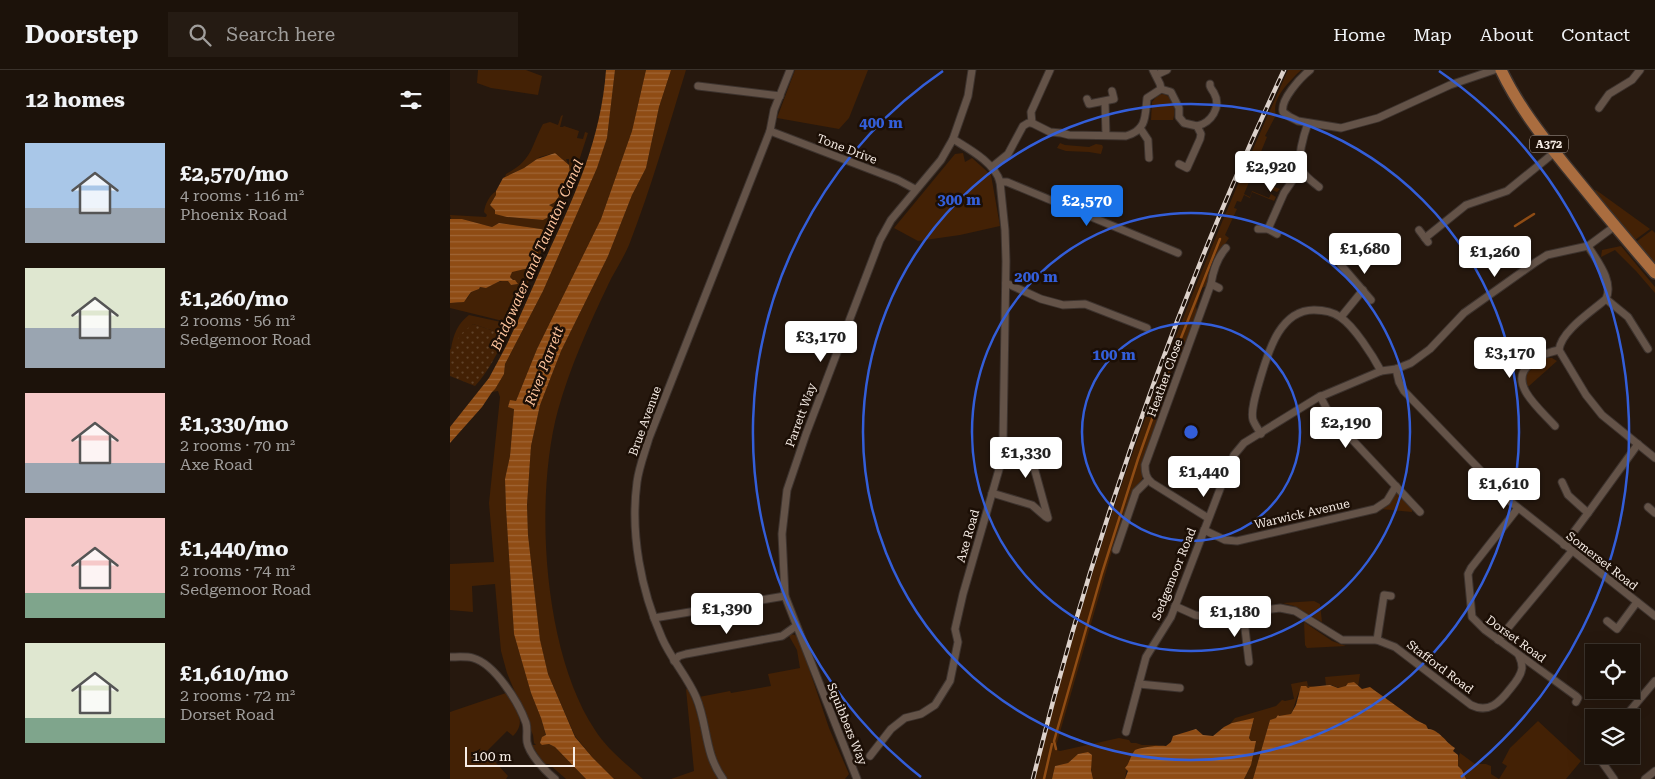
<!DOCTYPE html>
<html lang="en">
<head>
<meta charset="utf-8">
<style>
	body { margin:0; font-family:"Roboto Serif",serif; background:#251b13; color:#f1f3f6; height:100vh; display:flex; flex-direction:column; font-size:19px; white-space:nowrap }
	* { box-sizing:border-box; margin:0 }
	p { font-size:16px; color:#a09e9c }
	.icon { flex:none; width:28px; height:28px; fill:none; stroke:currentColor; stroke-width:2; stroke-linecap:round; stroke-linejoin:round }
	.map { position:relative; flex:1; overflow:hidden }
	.details { display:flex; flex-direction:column; background:#1c120a; width:450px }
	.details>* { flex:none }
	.tools { position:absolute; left:1135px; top:574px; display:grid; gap:10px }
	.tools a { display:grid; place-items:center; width:55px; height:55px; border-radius:0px; background:#1c120a; box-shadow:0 5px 20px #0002,0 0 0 1px #3a322b; font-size:25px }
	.scale { position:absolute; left:15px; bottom:12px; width:110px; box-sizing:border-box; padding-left:5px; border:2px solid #f7ede6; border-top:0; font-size:14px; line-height:18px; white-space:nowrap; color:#f7ede6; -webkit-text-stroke:4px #1c0f06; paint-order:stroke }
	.price { position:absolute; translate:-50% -42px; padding:0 11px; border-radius:5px; background:#fff; color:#222; font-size:16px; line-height:32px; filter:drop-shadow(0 1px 2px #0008) }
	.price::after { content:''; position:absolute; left:50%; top:30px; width:15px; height:11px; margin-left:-8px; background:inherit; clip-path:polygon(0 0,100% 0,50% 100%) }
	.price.on { background:#1a73e8; color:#fff }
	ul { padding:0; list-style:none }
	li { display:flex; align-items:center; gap:15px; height:125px; padding:0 25px }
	li span { display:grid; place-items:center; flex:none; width:140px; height:100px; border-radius:0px; color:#555 }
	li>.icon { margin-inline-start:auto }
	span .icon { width:60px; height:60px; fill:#fffc; stroke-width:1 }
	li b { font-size:21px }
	h2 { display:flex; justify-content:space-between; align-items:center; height:60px; padding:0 25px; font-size:21px }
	header { display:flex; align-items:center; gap:30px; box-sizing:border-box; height:70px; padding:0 25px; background:#1c120a; border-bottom:1px solid #3a322b }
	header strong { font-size:24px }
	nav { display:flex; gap:28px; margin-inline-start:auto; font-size:18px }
	.search { width:350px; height:45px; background:#251b13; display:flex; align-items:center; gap:12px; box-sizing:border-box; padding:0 18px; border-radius:0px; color:#a09e9c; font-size:19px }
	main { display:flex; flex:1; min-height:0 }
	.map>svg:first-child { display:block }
	.green { fill:#432105 }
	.garden { fill:url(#garden-dots) }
	.water { fill:url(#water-rules) }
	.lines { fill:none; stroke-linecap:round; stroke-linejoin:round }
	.stream { stroke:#8f4c14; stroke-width:2.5 }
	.minor-casing { stroke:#3d332e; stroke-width:9 }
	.primary-casing { stroke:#3d332e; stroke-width:14 }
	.minor { stroke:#645348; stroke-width:7 }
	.primary { stroke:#aa6d3f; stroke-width:11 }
	.rail-casing { stroke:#dcd1ca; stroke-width:4.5 }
	.rail { stroke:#1c0f06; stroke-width:2.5; stroke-dasharray:8; stroke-linecap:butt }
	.ring { fill:none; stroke:#335ed9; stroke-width:2.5 }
	.labels { text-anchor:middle; stroke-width:5; stroke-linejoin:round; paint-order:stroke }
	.shield { fill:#1c0f06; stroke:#b5aaa3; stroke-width:1 }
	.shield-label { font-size:11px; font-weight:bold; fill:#f7ede6 }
	.street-label { font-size:12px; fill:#f7ede6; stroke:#1c0f06 }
	.water-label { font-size:14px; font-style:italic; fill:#fec49d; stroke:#1c0f06 }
	.centre { fill:#335ed9; stroke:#1c0f06; stroke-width:2.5 }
	.ring-label { font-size:15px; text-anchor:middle; font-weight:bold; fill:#335ed9; stroke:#1c0f06; stroke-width:5; stroke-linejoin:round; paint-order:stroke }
</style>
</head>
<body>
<header>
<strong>Doorstep</strong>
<div class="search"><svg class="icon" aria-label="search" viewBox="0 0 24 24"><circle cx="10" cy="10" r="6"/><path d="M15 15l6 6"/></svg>Search here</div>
<nav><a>Home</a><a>Map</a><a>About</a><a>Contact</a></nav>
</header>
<main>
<section class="details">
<h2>12 homes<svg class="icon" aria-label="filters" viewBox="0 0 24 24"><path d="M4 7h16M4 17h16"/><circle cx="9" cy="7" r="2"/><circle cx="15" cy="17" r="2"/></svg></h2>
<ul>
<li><span style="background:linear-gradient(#a9c7e8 65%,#9aa5b1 0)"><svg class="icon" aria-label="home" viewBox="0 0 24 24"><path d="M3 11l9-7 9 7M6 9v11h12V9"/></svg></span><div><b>£2,570/mo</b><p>4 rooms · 116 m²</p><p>Phoenix Road</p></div></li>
<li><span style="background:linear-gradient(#dfe7d0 60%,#9aa5b1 0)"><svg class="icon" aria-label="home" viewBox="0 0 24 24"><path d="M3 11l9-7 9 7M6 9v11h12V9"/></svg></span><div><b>£1,260/mo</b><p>2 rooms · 56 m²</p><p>Sedgemoor Road</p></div></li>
<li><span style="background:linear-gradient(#f6c9c9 70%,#9aa5b1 0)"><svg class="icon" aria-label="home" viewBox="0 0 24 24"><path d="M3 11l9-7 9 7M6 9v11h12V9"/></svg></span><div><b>£1,330/mo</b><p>2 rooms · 70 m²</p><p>Axe Road</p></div></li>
<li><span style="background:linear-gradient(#f6c9c9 75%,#7fa58c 0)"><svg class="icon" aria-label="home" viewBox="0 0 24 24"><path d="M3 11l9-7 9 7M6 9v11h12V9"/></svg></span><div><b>£1,440/mo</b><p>2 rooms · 74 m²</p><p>Sedgemoor Road</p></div></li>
<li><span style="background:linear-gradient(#dfe7d0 75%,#7fa58c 0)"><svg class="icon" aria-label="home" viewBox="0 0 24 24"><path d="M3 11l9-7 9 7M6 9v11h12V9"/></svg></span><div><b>£1,610/mo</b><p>2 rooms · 72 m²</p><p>Dorset Road</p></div></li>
</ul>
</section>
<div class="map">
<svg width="1205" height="709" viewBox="0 0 1205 709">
	<defs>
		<pattern id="garden-dots" width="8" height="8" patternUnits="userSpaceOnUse" patternTransform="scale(1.25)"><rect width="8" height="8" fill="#432105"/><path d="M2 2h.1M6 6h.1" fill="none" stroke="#5f4229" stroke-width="1.8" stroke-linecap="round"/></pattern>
		<pattern id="water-rules" width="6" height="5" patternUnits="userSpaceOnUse" patternTransform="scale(1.25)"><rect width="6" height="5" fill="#8f4c14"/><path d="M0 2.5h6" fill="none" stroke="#a06636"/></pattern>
	</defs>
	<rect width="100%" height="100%" fill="#26180e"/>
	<g class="green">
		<polygon points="28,0 76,0 92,6 88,25 41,18 27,13"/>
		<polygon points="165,0 196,0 182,61 151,149 87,279 66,331 59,337 64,338 60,386 55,409 56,439 64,564 81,623 91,648 96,666 92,667 92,675 99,674 105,677 136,709 116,709 99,694 94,694 82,675 86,675 84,673 83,665 57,603 51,581 45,514 22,516 23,542 0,540 0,494 44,492 39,433 50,327 48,321 42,322 54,304 55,294 93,221 147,98 157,68"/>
		<path d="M221,0H236C218,59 201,118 179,175C173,189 164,202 158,215C139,255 120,297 108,340C84,428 93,582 145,660C157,679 176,694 193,709H164L142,687L125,666L98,604L90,571L78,465L77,435L81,376L90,335L111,281L158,186L182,125L196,98L209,37Z"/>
		<polygon points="345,0 418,0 399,48 389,59 327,48"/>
		<path d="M838,0H851C840,11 821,28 826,45L815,66L817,67L808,89L816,92L820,82L840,90L841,88L846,90V93L821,84L817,94L805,89L802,96L811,100L809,104L811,105L809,111L830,119L827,122L822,120L823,117L808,111L810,106L808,105L810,100L805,98L794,124L800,127L802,121L819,128L821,124L826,127L824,131L802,122L800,128L794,125L791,132L787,131L784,138L787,139L775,165L779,168L769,183L756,216L752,218L746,237L747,240L746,246L728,294L724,295L717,313L719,317L692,395V409L682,422L661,484L606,676L607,680L610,681L669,668L679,670L681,673H686L692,675H708C703,678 697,676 692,678C682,683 676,698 675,709H643L638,682L628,684L618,693L605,696L602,709H585C644,465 735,229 838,0Z"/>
		<path d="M712,24C725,26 726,40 723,50H701L702,32L707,26Z"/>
		<path d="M113,45L110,57H113L114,56L129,61L127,68L133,69L135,62L138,63L126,100L61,253L0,238V233C10,233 17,232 21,222L29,219L30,217C41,219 47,209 58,211L61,215L68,214L60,207L62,201L78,198L94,167V163L91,159L49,153L42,157L12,149H1L0,145L36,147L37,145L34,142C35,134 39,126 46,121V125L40,135L57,147L93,150L97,148L103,139L99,135L107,130L112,113L119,104V89H116L118,94L105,83L90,87L74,98L55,107L56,104C83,90 81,76 93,54L100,52L108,55L111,46Z"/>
		<polygon points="610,73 615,75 639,77 646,74 652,75 653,77 651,84 639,82 616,81 607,78"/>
		<polygon points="513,83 515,92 522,88 541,105 550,156 510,165 468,171 444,158 505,84"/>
		<polygon points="1146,120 1200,159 1185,170 1144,121"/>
		<polygon points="1202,160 1205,163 1205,194 1186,172"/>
		<polygon points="1171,176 1205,217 1205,223 1186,201 1165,180 1151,187 1152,180"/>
		<path d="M19,245L60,254L56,265L23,254L1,279C3,265 8,253 19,245Z"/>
		<polygon points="1095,288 1102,288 1107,291 1079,316 1076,316 1076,306 1077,303"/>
		<polygon points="945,423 949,423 962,439 962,442 931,439 939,433"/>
		<polygon points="864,531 870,534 872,552 844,536 833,533"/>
		<polygon points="854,552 882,571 896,576 857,578 855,575"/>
		<path d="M341,564L348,566L379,658L399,704L395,709H277C262,689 263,672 257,650C255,642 252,635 249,627L280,621L281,623L321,616L318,604L350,598L347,580L339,566Z"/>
		<path d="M910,604L908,617L904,612L899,613L896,617C891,618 887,618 882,615L876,616L875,607Z"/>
		<path d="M857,611L858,616H864L856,618L854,616C846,622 846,635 841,644L820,650L803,709H794L801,695V671L799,668L804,649L795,650L779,655L785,648L826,636L832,630L835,631L844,629L841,614Z"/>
		<path d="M236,619H238C252,648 252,681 268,709H221L244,701Z"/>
		<path d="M56,623C65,638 78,651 63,666L57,661L36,682L58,706L56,709H0V642Z"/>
		<polygon points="1088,651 1131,691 1116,709 1016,709 1012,700 1008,696 1008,688 1010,683 1025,694 1036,694 1041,696 1041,704 1049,709 1057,696 1052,693 1060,678"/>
	</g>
	<path class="garden" d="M23,254L56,265C48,282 38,302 25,316L0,306V280L12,263Z"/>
	<g class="water">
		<path d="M156,0H165L157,68L147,98L93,221L55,294L54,304L45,319L42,322L32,337L0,373V357L39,308L54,280C68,252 80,223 93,194C123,130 151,71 156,0Z"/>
		<polygon points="196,0 221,0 209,37 196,98 182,125 158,186 111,281 90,335 81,376 77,435 78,465 90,570 98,604 125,667 142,687 164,709 136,709 105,677 99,674 92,675 90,673 92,667 96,665 91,648 81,623 64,564 56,439 55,409 60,386 64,339 58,337 60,330 66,331 87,279 151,149 182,61"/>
		<path d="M105,83L119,95L120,104C110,113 113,131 99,135L104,138L97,148L93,150L57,147L45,144V140L40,135L46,125V121L53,108L74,98L87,89Z"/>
		<polygon points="0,149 12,149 42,157 49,153 91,159 95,161 86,188 79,198 62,202 60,207 63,210 65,210 68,214 61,215 58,211 50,211 36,218 30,217 29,219 21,222 14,232 0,233"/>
		<path d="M904,612L912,619L920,617L924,620L966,650L976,655L978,659C990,660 995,672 1005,678L1003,681L1008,685V696L1012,700L1016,709H803L820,650L826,648L828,645L829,646L841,644L846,635L851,616H856L858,618L860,617L880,615L888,618L896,616L898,613Z"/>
		<path d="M804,648L799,668L801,671H806L801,695L794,709H675L678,701L675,698C680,693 680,686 685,680C694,677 707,675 716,676L721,672L723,666L746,659L753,665L763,666L774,657L782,653Z"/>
		<polygon points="638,682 642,685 641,700 643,709 602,709 605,696 618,693 628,684"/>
	</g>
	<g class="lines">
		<g class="stream">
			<polyline points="1065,156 1084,144"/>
			<polyline points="606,679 604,671 652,503 688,389 727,278 770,169"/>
			<polyline points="594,709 602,674"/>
		</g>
		<g class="minor-casing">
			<g id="minor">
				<path d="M860,0C850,8 830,30 833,42L840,47L848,51L891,58L928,48L1000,15L1044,0"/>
				<polyline points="706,5 717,0"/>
				<polyline points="248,16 330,26"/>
				<polyline points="711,19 721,22 729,38 729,47 734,53 747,56"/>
				<polyline points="637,29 639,34 664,29 662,21"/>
				<polyline points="655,32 656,65"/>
				<polyline points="1149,38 1159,24 1182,10 1190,0"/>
				<polyline points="582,53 581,42 600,0"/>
				<path d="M858,53C854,64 846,90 852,100C855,107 863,112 869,117"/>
				<polyline points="690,58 698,70 699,88"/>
				<polyline points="320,61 448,110 465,119"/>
				<path d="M729,94L737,98L750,69L751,64L747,56C761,53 772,37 764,23C763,21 761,19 760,16V14"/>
				<path d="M542,97L558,84L573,56L578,53H582L600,62L611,63L619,65L676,66C697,60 695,46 697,28L711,19L710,14L703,0"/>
				<polyline points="550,112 557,112 728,183"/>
				<polyline points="808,159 818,159 827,164"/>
				<polyline points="818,159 834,123 851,98"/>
				<polyline points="969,160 978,172"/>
				<polyline points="975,168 1016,135 1057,121 1105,82"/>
				<path d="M1138,176C1147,191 1164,211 1156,229C1141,242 1111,261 1109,280L1136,325L1152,345L1205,388"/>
				<polyline points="891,195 921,230"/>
				<polyline points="556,213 591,229 613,235 635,234 697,258"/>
				<path d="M769,218L761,214C763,201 767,188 776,178"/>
				<polyline points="1156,229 1178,247 1198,279"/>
				<polyline points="891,247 913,220"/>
				<polyline points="946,299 949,312 954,321 1061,432 1205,546"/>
				<polyline points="870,326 881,347 970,442"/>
				<path d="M1105,356C1092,341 1058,314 1078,296C1088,286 1095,283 1109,280"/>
				<path d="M811,364C808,359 805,355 803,350C800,340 808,317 811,306C819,279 831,240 864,240C873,240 883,242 890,247C904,256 923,286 931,301"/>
				<polyline points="553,370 570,375 580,383 598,448"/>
				<polyline points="1112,412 1118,425 1138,443 1188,374"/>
				<polyline points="542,423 582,435 596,447"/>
				<polyline points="1198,437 1205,443"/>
				<polyline points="1068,438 1021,498 1018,504 1022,547 1035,560 1126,626 1128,628 1126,632"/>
				<path d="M758,448L702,413C696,408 695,403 695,395L761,214"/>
				<polyline points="754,460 775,470 787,471 925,439 937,431 946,416"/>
				<polyline points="1114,475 1138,443"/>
				<polyline points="666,480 686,422 698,410"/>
				<path d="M725,536L745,545L756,547L830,538L845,541L892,570H927L945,577L1021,635C1039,644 1050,632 1060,619C1065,613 1071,606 1072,598C1072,594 1071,590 1069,586"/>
				<polyline points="793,542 799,592"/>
				<polyline points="204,548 335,526"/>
				<polyline points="1157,551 1167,559 1187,532"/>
				<polyline points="927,570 934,525 941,526"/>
				<polyline points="1048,570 1122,481"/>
				<path d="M0,587C7,587 16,586 23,588C45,594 69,633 76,653C78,660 76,666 77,672C79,684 96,702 105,709"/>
				<polyline points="224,591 229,586 236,584 332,566 346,556"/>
				<polyline points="689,614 730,618"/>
				<polyline points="1174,648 1205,611"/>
				<polyline points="676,662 696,587 721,547 775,406 784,385 794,373 867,328 931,301 946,299 961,293 980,279 1014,243 1086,192 1097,185 1138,176 1165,156"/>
				<polyline points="1147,685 1164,709"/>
				<path d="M420,686L441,659L455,648L471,644L485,635L500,611L508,572L505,559L513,524L550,396L553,370L556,191L555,160L550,112C545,93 519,79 503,69"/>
				<polyline points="1139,690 1144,684"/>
				<path d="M273,709C254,683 258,655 246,627C237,606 221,589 212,568C191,520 180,464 187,412C189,397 195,382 199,368L320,61L324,40L340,0"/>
				<polyline points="407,709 335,526 332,464 337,420 356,364 430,170 441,150 491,90 503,69 518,26 522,0"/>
				<polyline points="1195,709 1205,701"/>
			</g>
		</g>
		<g class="primary-casing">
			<path id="primary" d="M1051,0C1067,34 1091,65 1115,95C1144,131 1174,167 1205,203"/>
		</g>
		<use href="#minor" class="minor"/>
		<use href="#primary" class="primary"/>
		<g class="rail-casing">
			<path id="rail" d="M583,709C643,466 728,227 834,0"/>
		</g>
		<use href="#rail" class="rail"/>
	</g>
	<g class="ring">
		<circle cx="741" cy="362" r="109"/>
		<circle cx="741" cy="362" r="219"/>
		<circle cx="741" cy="362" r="328"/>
		<path d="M471 707A438 438 0 0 1 493 1M989 1A438 438 0 0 1 1011 707"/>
	</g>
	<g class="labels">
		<rect class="shield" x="1080" y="65.5" width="38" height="17" rx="4"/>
		<g class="shield-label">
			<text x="1099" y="78">A372</text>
		</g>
		<g class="street-label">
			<text transform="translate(397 79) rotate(21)" y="4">Tone Drive</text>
			<text transform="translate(715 308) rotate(-70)" y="4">Heather Close</text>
			<text transform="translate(351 345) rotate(-70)" y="4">Parrett Way</text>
			<text transform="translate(195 351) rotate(-70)" y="4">Brue Avenue</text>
			<text transform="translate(852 444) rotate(-13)" y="4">Warwick Avenue</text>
			<text transform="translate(518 466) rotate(-74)" y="4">Axe Road</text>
			<text transform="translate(1152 491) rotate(38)" y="4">Somerset Road</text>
			<text transform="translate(724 504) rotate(-68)" y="4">Sedgemoor Road</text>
			<text transform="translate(1066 569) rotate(36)" y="4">Dorset Road</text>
			<text transform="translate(990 597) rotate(37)" y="4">Stafford Road</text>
			<text transform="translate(397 654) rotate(68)" y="4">Squibbers Way</text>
		</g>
		<g class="water-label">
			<text transform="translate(87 185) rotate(-66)" y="5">Bridgwater and Taunton Canal</text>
			<text transform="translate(94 296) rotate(-69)" y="5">River Parrett</text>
		</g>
	</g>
	<circle cx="741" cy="362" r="8" class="centre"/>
	<g class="ring-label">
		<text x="431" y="58">400 m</text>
		<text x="509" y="135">300 m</text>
		<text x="586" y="212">200 m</text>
		<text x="664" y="290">100 m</text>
	</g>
</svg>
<div class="tools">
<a><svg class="icon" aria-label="locate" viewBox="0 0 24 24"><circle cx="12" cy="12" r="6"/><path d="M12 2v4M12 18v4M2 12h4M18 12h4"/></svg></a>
<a><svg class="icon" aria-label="layers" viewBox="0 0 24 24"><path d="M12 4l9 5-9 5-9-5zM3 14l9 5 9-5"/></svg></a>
</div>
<div class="scale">100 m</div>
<b class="price" style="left:821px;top:123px">£2,920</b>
<b class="price on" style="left:637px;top:157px">£2,570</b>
<b class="price" style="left:915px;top:205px">£1,680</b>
<b class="price" style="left:1045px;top:208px">£1,260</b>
<b class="price" style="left:371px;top:293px">£3,170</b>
<b class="price" style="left:1060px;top:309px">£3,170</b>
<b class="price" style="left:896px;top:379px">£2,190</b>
<b class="price" style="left:576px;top:409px">£1,330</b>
<b class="price" style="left:754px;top:428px">£1,440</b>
<b class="price" style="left:1054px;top:440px">£1,610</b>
<b class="price" style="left:277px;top:565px">£1,390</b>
<b class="price" style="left:785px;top:568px">£1,180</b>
</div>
</main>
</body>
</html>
